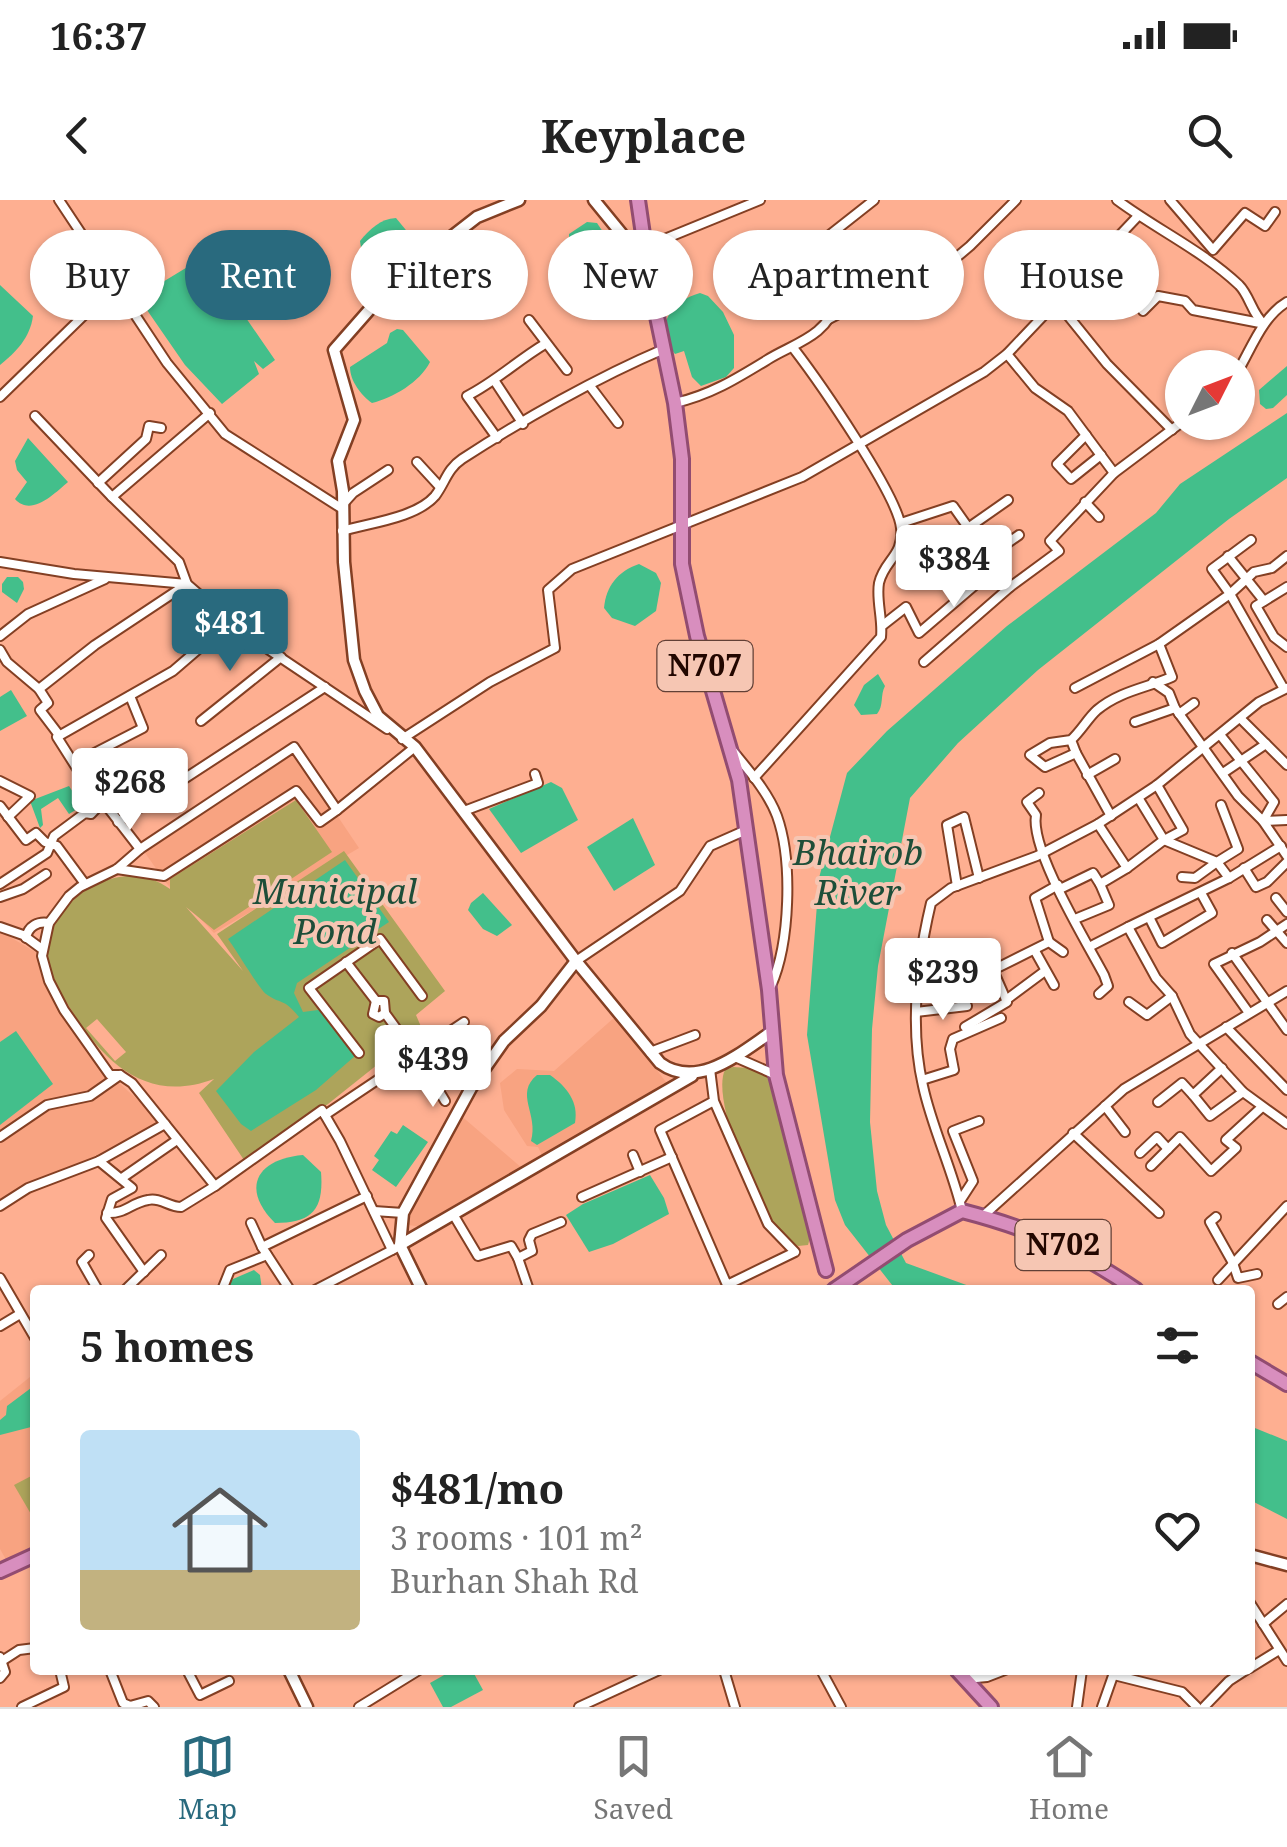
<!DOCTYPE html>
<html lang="en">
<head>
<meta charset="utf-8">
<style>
	body { margin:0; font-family:"Noto Serif",serif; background:#f2f2f2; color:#222; height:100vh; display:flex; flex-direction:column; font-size:38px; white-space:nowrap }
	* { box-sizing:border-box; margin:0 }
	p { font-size:32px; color:#767676 }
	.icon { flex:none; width:55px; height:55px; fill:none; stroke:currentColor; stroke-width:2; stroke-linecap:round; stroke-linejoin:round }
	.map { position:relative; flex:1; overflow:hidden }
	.side { position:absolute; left:30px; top:1085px; width:1225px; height:390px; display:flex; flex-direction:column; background:#fff; border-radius:10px; box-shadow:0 2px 8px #0004 }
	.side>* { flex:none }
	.banner { position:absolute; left:30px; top:30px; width:1228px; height:90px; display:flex; gap:20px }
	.needle { width:65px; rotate:48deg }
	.buttons { position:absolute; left:1165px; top:150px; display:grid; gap:20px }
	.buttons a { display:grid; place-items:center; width:90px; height:90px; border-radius:50%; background:#fff; box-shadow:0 2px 8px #0004; font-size:50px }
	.price { position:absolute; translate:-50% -85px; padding:0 22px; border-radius:10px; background:#fff; color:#222; font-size:32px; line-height:65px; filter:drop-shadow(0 2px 5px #0008) }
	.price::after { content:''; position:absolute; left:50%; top:60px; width:30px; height:22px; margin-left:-15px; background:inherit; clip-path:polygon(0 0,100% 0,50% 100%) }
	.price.active { background:#296a7e; color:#fff }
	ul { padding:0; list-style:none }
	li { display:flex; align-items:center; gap:30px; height:250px; padding:0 50px }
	li span { display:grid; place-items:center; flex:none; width:280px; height:200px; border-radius:10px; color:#555 }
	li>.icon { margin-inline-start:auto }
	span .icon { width:120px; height:120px; fill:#fffc; stroke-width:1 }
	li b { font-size:42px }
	h2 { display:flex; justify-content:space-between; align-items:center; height:120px; padding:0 50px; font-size:42px }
	.tag { padding:0 35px; border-radius:45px; background:#fff; box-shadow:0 2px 8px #0004; font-size:35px; line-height:90px }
	.tag.active { background:#296a7e; color:#fff }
	.status { display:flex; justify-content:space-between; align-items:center; height:70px; padding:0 50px; background:#fff; direction:ltr }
	.status svg { height:28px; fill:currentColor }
	header { display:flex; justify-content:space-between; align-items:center; height:130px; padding:0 50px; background:#fff; font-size:45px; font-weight:700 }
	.tabs { display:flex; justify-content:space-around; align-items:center; height:140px; border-top:2px solid #e0e0e0; background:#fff; font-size:28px; color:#767676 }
	.tabs a { display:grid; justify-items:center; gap:5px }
	.tabs .active { color:#296a7e }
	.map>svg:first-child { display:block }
	.built { fill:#f8a381 }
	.green { fill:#ada45b; fill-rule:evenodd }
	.water { fill:#43bf8b }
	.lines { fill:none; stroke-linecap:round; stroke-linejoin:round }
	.minor-casing { stroke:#833f23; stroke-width:12 }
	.tertiary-casing { stroke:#833f23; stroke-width:15 }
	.trunk-casing { stroke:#924c71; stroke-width:18 }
	.minor { stroke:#fff; stroke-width:8 }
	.tertiary { stroke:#fff; stroke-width:10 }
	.trunk { stroke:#d88ebe; stroke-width:12 }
	.labels { text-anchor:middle; stroke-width:8; stroke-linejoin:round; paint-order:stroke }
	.shield { fill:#f6c6b3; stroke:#624036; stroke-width:2.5 }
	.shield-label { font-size:30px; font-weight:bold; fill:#220700 }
	.water-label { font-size:35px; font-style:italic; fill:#1d4e39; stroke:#f6c6b3 }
</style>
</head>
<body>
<div class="status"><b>16:37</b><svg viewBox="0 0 49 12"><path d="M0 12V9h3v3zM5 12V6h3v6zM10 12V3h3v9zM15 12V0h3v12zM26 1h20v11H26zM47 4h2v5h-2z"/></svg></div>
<header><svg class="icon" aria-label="back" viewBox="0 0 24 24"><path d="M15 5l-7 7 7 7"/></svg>Keyplace<svg class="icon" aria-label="search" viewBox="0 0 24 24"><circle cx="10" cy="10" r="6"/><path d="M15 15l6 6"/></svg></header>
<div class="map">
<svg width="1287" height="1507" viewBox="0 0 1287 1507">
	<rect width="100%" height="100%" fill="#feaf91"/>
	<g class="built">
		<polygon points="293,550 359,648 214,733 167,684 143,650"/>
		<polygon points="0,731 42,756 110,875 165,924 0,1010"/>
		<polygon points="616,816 669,886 544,959 538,947 527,946 504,910 500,883 517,869 554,871"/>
		<polygon points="459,914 523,969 423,1027 408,1025 406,1014"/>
		<polygon points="35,1173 35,1349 8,1363 0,1349 0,1201"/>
	</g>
	<g class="green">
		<path d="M296,600L332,652L214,730L186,707L243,771L217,734L344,651L445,791L416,815L422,829L328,904L244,960L199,893L214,879C145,905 101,860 67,803C59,790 48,778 47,762C43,702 120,651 170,689V679ZM97,819L126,852L115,861L86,828Z"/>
		<path d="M733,867L749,868L775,877L811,1034L808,1045L798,1046C789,1041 780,1034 773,1026C754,1002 711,897 725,870Z"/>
		<polygon points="35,1274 35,1321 14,1285"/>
	</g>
	<g class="water">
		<path d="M396,18L410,35L389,53L370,60L362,54L360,41C370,29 380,19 396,18Z"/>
		<polygon points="587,22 597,23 609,41 586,51 569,43 569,34"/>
		<polygon points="204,57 275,160 263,169 254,161 259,174 222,204 185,165 138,97"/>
		<path d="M0,85L33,116C30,138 16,152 0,165Z"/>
		<path d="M700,93L708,96L723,112L734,135V168L726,177L701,186L692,177L684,151L675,154C652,127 671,101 700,93Z"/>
		<path d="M397,129L403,130L430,162C420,182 393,198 372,203C361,195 350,181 350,167L387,143L390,133Z"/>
		<polygon points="1287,166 1287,195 1273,208 1266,209 1260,204 1259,190"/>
		<polygon points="1287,213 1287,278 1229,319 1038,470 958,543 910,598 878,766 872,829 870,922 877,991 886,1025 906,1063 980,1090 896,1090 845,1025 835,1000 807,835 819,678 847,573 887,531 1007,426 1156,313 1180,284"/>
		<path d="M28,238L68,282C54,294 31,317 15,299L27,282L17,270L15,261Z"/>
		<path d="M639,364L656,373L661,383L656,411L635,426L612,418L604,408C606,386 618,371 639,364Z"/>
		<polygon points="7,377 18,377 23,382 24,389 17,403 2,392 2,384"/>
		<path d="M878,474L885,486C880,495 884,506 877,514L861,515L854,505L864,485Z"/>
		<polygon points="11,490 27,516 0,531 0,497"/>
		<polygon points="551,582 562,588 578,620 521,653 489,609"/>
		<polygon points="69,586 82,606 69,614 58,598 41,609 43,625 40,628 30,601"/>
		<polygon points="633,618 655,665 614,691 587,647"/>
		<path d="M345,660L389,722L297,783L294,793L303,812L318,810L329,816L355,856L316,890L251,931L241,924L216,891L254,852L299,817C283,797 281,805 266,794C258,787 237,751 228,739Z"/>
		<polygon points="483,693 512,725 497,736 483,729 468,710 471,703"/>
		<polygon points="16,831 53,884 0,925 0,842"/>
		<path d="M537,875H550C567,887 579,902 575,923L537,945L531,941C539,914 514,894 537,875Z"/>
		<polygon points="403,925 428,942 396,987 372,970 379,960 374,956 391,931 397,934"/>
		<path d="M303,955L321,972C324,1010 312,1023 275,1023C240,988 257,959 303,955Z"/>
		<polygon points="650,975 664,998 669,1014 613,1044 589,1052 566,1015 583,1004"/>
		<polygon points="254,1070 260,1075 262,1090 226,1090 233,1079"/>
		<polygon points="35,1185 35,1226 0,1235 0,1220 6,1215 7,1206"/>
		<polygon points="1250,1226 1287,1241 1287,1319 1250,1300"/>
		<polygon points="453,1470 472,1470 483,1490 451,1507 443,1507 430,1483"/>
	</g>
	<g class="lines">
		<g class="minor-casing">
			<g id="minor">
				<polyline points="59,0 167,163 225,234 341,308"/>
				<path d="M1117,0C1156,29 1203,51 1239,85C1250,96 1252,114 1264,124"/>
				<polyline points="1170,0 1213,50 1245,13 1265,26 1275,12"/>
				<polyline points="645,47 760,0"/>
				<polyline points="1057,102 1107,164 1172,230"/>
				<polyline points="1143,111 1158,96 1185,101 1193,110 1260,123"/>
				<polyline points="829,119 886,90 939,72 970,46 1016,0"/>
				<polyline points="529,120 567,170"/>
				<polyline points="1007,154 1035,188 1068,211 1114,273 1182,222"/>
				<path d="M1238,171C1252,147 1263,116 1287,102"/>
				<polyline points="494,180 523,224"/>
				<polyline points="590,186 618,223"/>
				<polyline points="0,197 115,85"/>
				<path d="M675,203C710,195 736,179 767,160C792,144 829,136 836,101C840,83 822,65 822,41L874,0"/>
				<polyline points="35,216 112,297"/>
				<polyline points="1086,235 1057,264 1071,279 1101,255"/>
				<path d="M497,238L467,196C495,182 518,160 545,144"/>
				<polyline points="417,262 440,287"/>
				<polyline points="98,283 146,239 149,226 161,228"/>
				<polyline points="1085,302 1099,317"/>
				<polyline points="344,303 353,293 388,270"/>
				<polyline points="901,323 953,306 1010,387"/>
				<polyline points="968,328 1008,300"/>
				<path d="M342,331C369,323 416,318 435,296C445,283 447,269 462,259C522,220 598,177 664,149"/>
				<polyline points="1228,356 1264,401"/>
				<polyline points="988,357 1019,335"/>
				<polyline points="0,362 74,374 187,384 244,433 387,529"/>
				<polyline points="1287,387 1256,406 1274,437 1287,447"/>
				<polyline points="883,425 906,407 919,433 995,368"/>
				<polyline points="0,436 28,414 105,379"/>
				<polyline points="0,450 7,462 39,489"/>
				<polyline points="924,462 1010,387 1059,351 1050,341 1114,273"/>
				<polyline points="1153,482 1169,493 1175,508 1238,596 1263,621 1287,620"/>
				<polyline points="1075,488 1159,444 1230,394 1212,369 1251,340"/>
				<polyline points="1284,489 1230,394 1254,372 1272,368 1287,356"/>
				<polyline points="1179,514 1194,503"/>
				<polyline points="1241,519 1287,565"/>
				<polyline points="201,521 281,457"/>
				<polyline points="1135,522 1175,508"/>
				<polyline points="59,535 40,510 48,503 39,489 95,445 187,384 179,362 112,297 210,213"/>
				<polyline points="1221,536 1274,602 1263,621 1287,656"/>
				<polyline points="402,539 490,482 555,448 548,390 572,369 802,277 984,172 1007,154 1138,16"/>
				<path d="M1071,540L1050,543L1030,555L1045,567L1076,553L1071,540C1081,531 1088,518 1097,510C1120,491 1146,488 1172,477L1159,444"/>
				<path d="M733,551C749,571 768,592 777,616C793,661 790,743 771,786"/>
				<polyline points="1076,553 1111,616"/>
				<polyline points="75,563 143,528 130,496"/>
				<polyline points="1223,573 1266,544"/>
				<polyline points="1087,575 1115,559"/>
				<path d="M754,578L881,437C883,419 876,400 879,383C884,360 904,356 901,328C898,295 817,179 794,149"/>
				<polyline points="0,581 30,596 8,617"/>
				<polyline points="1157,585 1183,630 1164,640"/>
				<path d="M1039,593L1027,602L1036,615C1030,650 1086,741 1104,775L1108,786L1099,794"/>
				<polyline points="0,606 26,640 36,633 45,642 57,646 85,684"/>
				<polyline points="464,611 538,583 535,574"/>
				<polyline points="118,622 325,487"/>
				<polyline points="1164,640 1217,662 1238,649 1221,605"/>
				<polyline points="140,649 109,609 95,597 57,537 173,471 231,421"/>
				<polyline points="1127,668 1164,640 1139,599"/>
				<polyline points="1244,668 1256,687 1267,682 1287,662"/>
				<polyline points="117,669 164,676 296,591 320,622 337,610"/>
				<polyline points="1182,677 1195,678 1217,662 1229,678"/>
				<polyline points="0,684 47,653 54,636 85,613 91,614 116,588 118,579 110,573 89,585"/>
				<polyline points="957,686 947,625 964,617 979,678"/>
				<polyline points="1060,689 1093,673 1100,684"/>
				<polyline points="0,697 23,689 46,674"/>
				<polyline points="1276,698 1287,712"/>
				<polyline points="1149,717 1162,743 1212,713 1201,693"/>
				<polyline points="1075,719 1109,705 1100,684 1127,668 1098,624"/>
				<polyline points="1267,720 1287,743"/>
				<polyline points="0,727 23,735 42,749"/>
				<polyline points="1128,727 1229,678 1281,646"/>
				<path d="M26,738C28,726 38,721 49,723"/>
				<polyline points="1049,742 1035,698 1058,685"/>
				<polyline points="1089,747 1128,727 1156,778 1172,796 1190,834 1243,892 1287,924"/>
				<polyline points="1035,751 1054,785"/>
				<polyline points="1232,753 1287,830"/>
				<polyline points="576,761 680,691 710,646 744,631"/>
				<polyline points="346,762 376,801"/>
				<polyline points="993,770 1049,742 1063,752"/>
				<polyline points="918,783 986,768 993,770 1007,802 965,827"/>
				<polyline points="1006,800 1045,771"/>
				<polygon points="376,801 384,801 385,813 379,817 373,814"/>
				<polyline points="1129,802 1147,815 1172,796"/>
				<polyline points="916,812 967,806"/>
				<polyline points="385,813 427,871 445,901"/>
				<polyline points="1249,813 1214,764 1260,742 1287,724"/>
				<polyline points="1226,827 1287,890"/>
				<polyline points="650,852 695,835"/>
				<polyline points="359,853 309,788 380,739 422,796"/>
				<polyline points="735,857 776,875"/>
				<polyline points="710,869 714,901 768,1024 795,1052 727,1085 660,930 714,901"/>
				<polyline points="427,871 441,854 470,851 491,860"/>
				<polyline points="922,880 954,870 950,849 953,839 1001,818"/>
				<polyline points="1193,895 1210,916 1243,892"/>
				<polyline points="1158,902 1182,883 1193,895 1222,868"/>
				<polyline points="1105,906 1125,932"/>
				<polyline points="325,915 464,822"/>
				<polyline points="1073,933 1159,1013"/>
				<polyline points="0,937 47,905 90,896 120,875"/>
				<polyline points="1140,953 1157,937 1168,949"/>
				<polyline points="633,955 640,972"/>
				<polyline points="99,961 132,988 112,999 106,1018 144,1072"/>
				<polyline points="1151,966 1180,937 1211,971 1236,948 1226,940 1262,907"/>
				<polyline points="122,978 177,940"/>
				<polyline points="582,997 672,957"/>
				<polyline points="960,1001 973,981 953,931 979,921"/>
				<polyline points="0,1006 28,988 99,961 165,924"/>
				<polyline points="374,1011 403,1013"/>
				<path d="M962,1011C952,968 932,928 923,886C909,826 917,762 931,703L951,688L1037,656L1098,624L1157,585L1259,502L1287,488"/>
				<path d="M107,1013C125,1014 131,1003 148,1000C160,997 169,1007 181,1007L215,986"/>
				<polyline points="453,1014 478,1056 511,1046 518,1058 532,1051 529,1040 532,1034 561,1022"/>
				<polyline points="983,1016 1124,889 1287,791"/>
				<polyline points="1216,1017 1210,1022 1233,1063 1238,1078 1257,1074"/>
				<polyline points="251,1023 262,1047"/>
				<polyline points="392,1050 340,941 322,910 215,986 132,883 120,875 110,875 64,810 49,781 42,756 49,723 69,696 80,687 117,669 140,649 294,547 337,610 415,547"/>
				<polyline points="89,1055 82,1062 98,1090"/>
				<polyline points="518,1058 529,1090"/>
				<polyline points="0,1078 35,1138"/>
				<polyline points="1218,1080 1287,1006"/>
				<polyline points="125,1090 161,1055"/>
				<polyline points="222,1090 230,1070 267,1055"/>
				<polyline points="290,1090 262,1047 367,996"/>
				<polyline points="315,1090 396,1048"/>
				<polyline points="1278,1104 1287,1097"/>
				<polyline points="0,1126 20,1114"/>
				<polyline points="1250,1403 1287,1461"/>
				<polyline points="1263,1424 1287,1404"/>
				<polyline points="0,1457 5,1472 0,1478"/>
				<polyline points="2,1461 19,1450 35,1448"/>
				<polyline points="1250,1468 1279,1450"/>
				<polyline points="110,1470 123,1503 130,1506 148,1501 154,1507"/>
				<polyline points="191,1470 188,1472 200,1495 229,1481"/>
				<polyline points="724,1470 735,1507"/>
				<polyline points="821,1470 841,1507"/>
				<polyline points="1114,1475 1182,1492 1197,1507"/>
				<polyline points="965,1479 987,1477 1005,1470"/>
				<polyline points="22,1507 64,1487 60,1470"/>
				<polyline points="359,1507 419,1470"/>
				<polyline points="579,1507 659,1470"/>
				<polyline points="1077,1507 1082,1470"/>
				<polyline points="1102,1507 1115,1470"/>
				<polyline points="1204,1507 1229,1481 1246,1470"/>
			</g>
		</g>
		<g class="tertiary-casing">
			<g id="tertiary">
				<path d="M519,0L477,17L441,45L388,71L377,101L334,150L354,220L338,261L343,291L344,362L354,460L365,491L378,516L415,547L576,761L660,863C697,890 739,854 770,833"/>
				<polyline points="594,0 621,33 647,78"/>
				<polyline points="400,1045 692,876"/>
				<polyline points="422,1090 400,1045 403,1013 471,888 504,841 541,806 576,761"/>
				<polyline points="1250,1355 1287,1365"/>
				<polyline points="289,1470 307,1507"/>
			</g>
		</g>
		<g class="trunk-casing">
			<g id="trunk">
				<polyline points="638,0 650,83 675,203 682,259 682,364 697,436 739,580 769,790 776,875 826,1070"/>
				<path d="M834,1090L907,1040L962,1011C1032,1029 1076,1049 1136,1090"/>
				<polyline points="1250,1162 1287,1184"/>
				<polyline points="0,1371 35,1355"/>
				<polyline points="957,1470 991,1507"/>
			</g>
		</g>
		<use href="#minor" class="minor"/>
		<use href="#tertiary" class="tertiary"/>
		<use href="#trunk" class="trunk"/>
	</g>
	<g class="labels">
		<g class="shield">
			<rect x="657.5" y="441" width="95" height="50" rx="8"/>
			<rect x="1015.5" y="1020" width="95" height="50" rx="8"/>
		</g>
		<g class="shield-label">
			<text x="705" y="476">N707</text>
			<text x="1063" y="1055">N702</text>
		</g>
		<g class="water-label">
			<text x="858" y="665">Bhairob<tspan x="858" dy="40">River</tspan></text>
			<text x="335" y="704">Municipal<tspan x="335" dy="40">Pond</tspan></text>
		</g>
	</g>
</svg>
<div class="buttons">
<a><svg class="needle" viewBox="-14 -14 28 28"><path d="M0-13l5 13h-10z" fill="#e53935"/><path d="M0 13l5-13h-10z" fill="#767676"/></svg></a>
</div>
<b class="price" style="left:954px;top:410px">$384</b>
<b class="price active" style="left:230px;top:474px">$481</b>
<b class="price" style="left:130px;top:633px">$268</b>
<b class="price" style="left:943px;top:823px">$239</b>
<b class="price" style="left:433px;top:910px">$439</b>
<div class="banner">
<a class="tag">Buy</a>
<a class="tag active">Rent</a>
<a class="tag">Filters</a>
<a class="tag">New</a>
<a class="tag">Apartment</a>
<a class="tag">House</a>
</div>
<section class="side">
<h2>5 homes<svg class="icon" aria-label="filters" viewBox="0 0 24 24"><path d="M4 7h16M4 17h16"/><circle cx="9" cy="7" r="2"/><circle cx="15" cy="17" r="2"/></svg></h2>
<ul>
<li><span style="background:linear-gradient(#bfe0f5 70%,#c2b280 0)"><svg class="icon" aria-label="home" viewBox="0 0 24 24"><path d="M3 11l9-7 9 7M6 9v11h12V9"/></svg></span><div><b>$481/mo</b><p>3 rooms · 101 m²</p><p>Burhan Shah Rd</p></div><svg class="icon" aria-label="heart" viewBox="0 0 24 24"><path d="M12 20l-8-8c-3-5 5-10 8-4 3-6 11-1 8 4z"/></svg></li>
</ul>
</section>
</div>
<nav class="tabs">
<a class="active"><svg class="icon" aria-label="map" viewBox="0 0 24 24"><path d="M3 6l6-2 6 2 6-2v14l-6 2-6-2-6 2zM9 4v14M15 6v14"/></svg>Map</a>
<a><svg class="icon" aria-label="saved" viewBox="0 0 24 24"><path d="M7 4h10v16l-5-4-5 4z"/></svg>Saved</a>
<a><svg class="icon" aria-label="home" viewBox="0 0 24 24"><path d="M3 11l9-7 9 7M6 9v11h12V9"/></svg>Home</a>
</nav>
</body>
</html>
